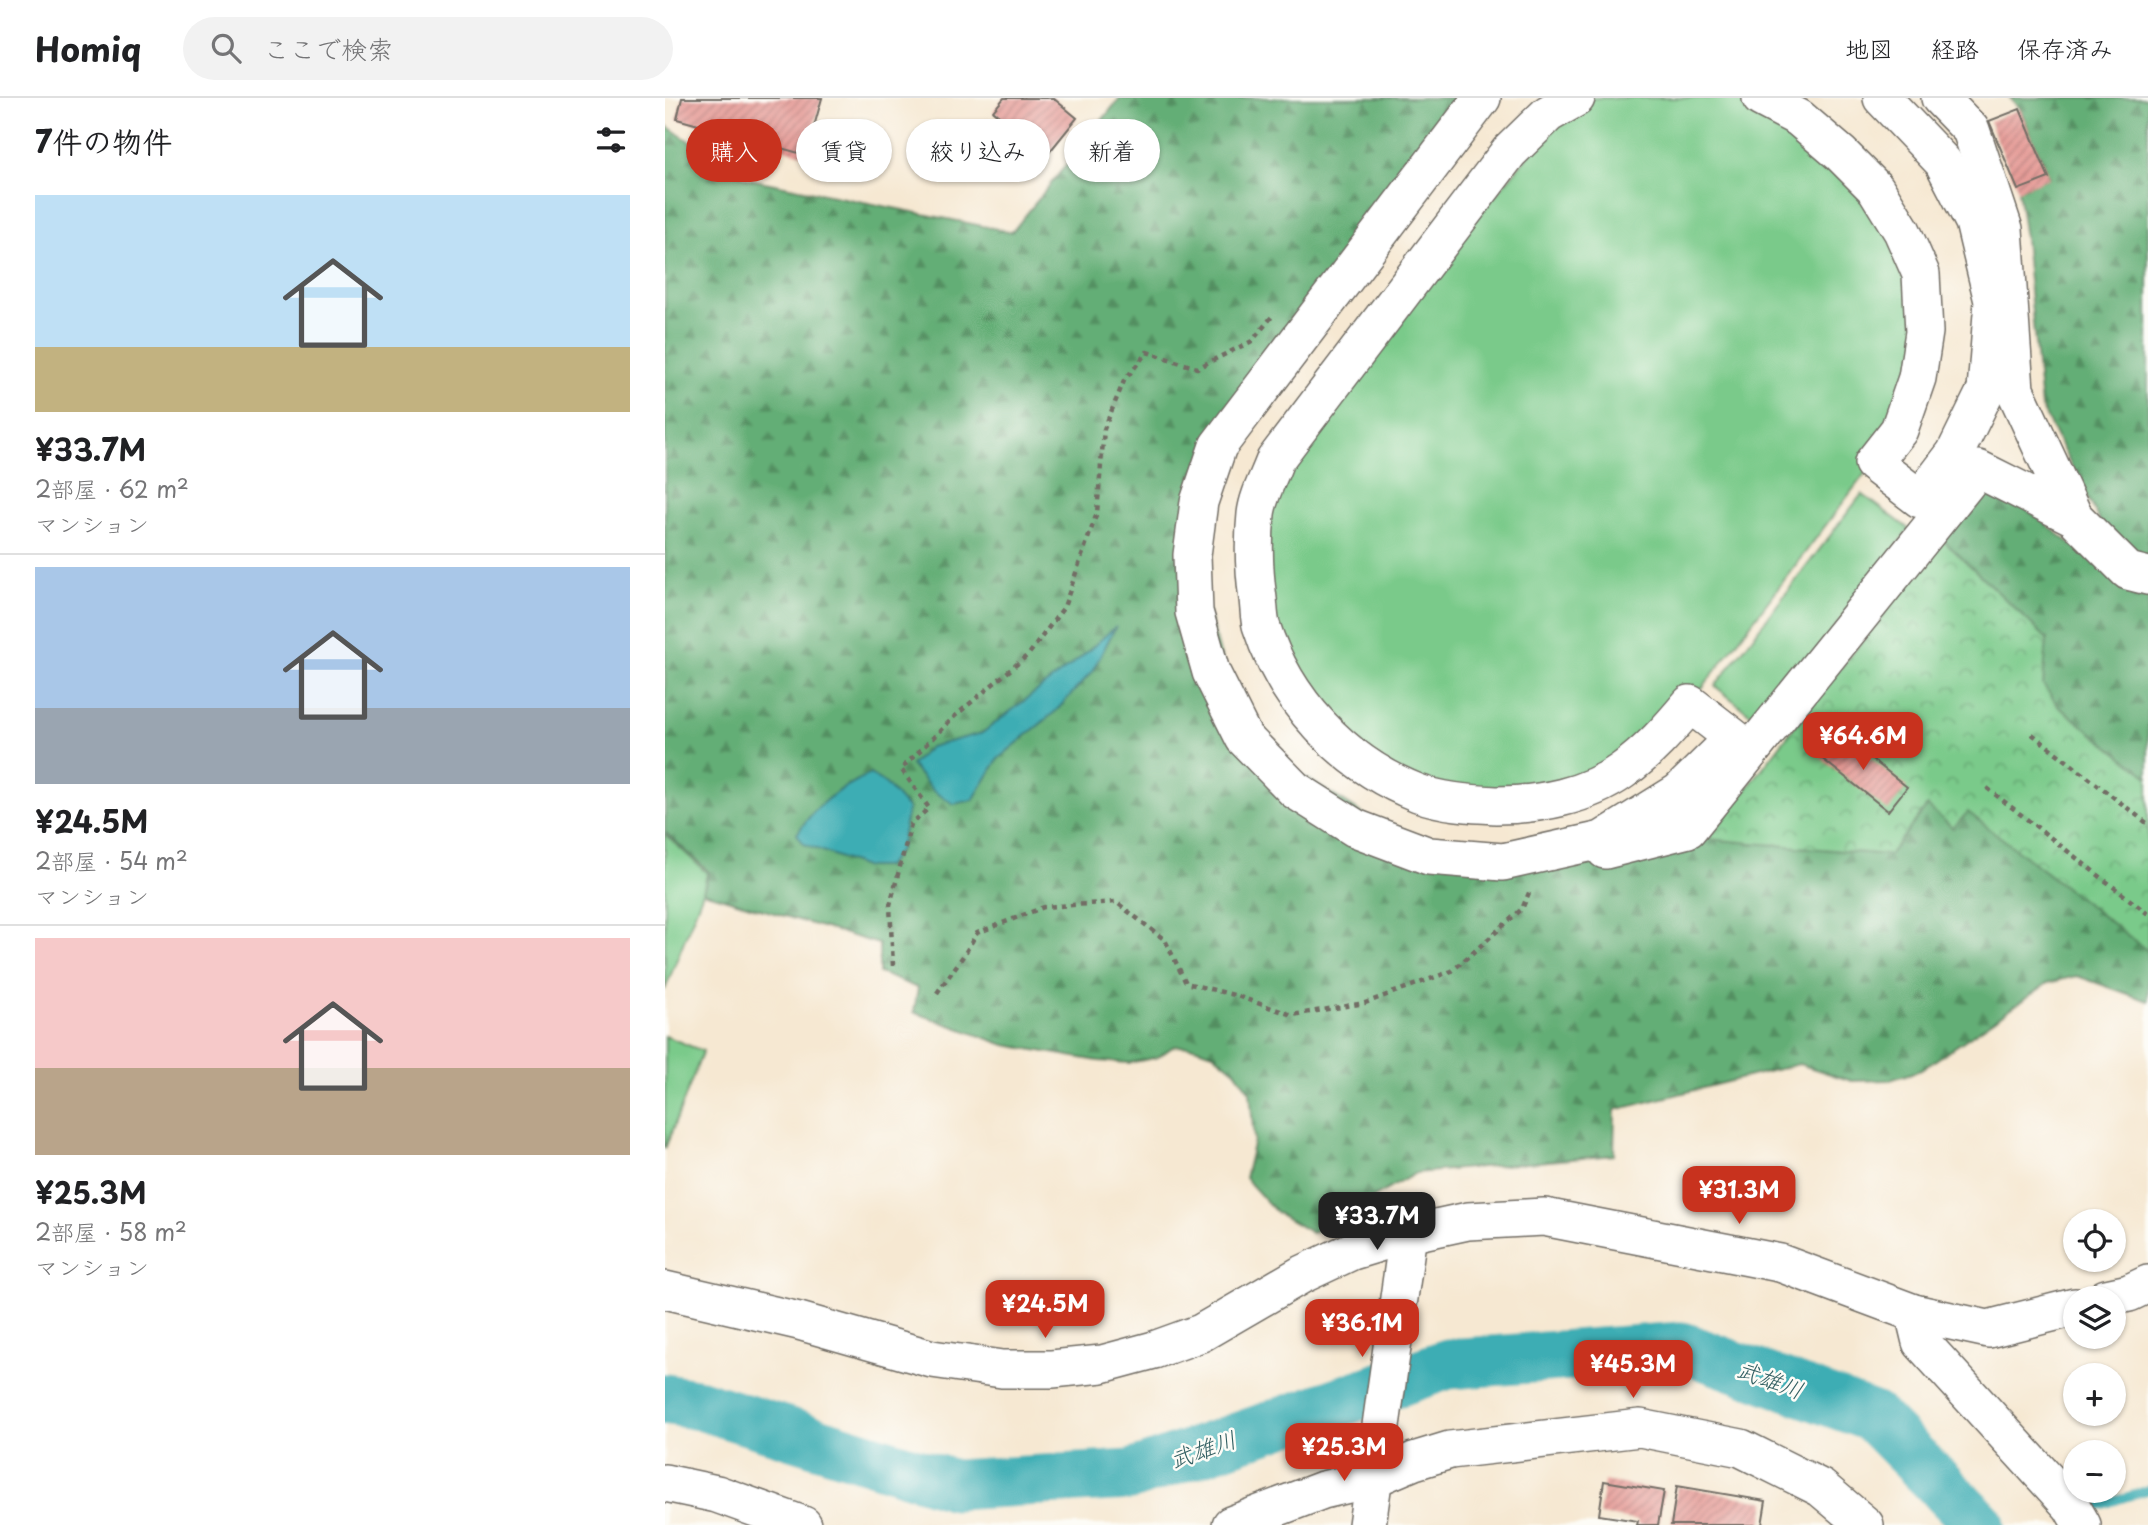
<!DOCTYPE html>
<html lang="ja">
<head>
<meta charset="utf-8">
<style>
	body { margin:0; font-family:"Playpen Sans","Klee One",sans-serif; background:#f2f2f2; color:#202124; height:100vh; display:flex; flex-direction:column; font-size:26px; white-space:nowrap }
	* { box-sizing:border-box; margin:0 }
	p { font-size:23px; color:#757577 }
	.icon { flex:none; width:38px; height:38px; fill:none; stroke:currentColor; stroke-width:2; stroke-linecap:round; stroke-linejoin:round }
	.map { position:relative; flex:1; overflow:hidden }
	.sheet { display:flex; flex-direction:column; background:#fff; width:665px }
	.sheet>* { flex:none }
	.top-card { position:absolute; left:21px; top:21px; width:665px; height:63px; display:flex; gap:14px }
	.controls { position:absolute; left:1398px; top:1111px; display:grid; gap:14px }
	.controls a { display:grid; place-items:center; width:63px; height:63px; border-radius:50%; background:#fff; box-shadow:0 2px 5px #0004; font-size:35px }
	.price { position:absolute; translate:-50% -60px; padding:0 16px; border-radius:14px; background:#c8321e; color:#fff; font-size:23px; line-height:46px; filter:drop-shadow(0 2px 4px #0008) }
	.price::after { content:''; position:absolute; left:50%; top:42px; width:21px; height:16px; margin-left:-10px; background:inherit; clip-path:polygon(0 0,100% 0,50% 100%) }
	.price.on { background:#222; color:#fff }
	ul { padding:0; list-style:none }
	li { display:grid; align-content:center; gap:14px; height:371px; padding:0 35px }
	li+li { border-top:2px solid #e0e0e0 }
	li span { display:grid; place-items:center; height:217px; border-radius:0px; color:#555 }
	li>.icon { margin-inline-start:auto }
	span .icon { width:126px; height:126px; fill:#fffc; stroke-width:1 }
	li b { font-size:30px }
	h2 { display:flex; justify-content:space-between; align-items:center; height:84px; padding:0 35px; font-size:30px }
	.chip { padding:0 24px; border-radius:32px; background:#fff; box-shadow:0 2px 5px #0004; font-size:24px; line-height:63px }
	.chip.on { background:#c8321e; color:#fff }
	header { display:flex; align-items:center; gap:42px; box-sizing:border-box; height:98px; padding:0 35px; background:#fff; border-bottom:2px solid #e0e0e0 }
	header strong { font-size:33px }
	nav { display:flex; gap:38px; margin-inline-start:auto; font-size:24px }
	.search { width:490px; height:63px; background:#f2f2f2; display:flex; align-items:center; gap:18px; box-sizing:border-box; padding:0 24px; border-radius:38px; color:#757577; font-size:26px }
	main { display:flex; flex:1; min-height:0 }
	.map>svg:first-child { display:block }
	.forest { fill:url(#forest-firs); stroke:#476c50; stroke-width:2 }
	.park { fill:url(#park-crowns); stroke:#527a5a; stroke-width:2 }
	.garden { fill:#7aca8a; stroke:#527a5a; stroke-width:2 }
	.water { fill:#3cadb4; stroke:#346c70; stroke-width:2 }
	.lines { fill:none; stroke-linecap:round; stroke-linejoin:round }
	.stream { stroke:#3cadb4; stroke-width:9 }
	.river { stroke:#3cadb4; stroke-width:51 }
	.building { fill:url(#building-hatch) }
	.minor-casing { stroke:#726d65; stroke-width:40 }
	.path { stroke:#726d65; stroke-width:4.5; stroke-dasharray:5 5; stroke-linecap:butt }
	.minor { stroke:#fff; stroke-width:37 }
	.labels { text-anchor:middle; stroke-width:5; stroke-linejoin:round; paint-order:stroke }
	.water-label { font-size:23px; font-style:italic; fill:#325f62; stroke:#fdfcf7 }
</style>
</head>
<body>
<header>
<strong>Homiq</strong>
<div class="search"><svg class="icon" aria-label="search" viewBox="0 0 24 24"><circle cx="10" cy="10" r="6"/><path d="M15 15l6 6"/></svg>ここで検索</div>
<nav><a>地図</a><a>経路</a><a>保存済み</a></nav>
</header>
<main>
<section class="sheet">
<h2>7件の物件<svg class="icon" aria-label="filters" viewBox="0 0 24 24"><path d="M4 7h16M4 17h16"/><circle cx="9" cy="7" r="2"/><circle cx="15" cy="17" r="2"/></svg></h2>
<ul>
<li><span style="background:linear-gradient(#bfe0f5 70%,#c2b280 0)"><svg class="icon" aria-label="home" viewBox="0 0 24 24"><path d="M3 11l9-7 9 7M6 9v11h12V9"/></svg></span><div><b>¥33.7M</b><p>2部屋 · 62 m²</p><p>マンション</p></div></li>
<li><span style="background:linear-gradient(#a9c7e8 65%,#9aa5b1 0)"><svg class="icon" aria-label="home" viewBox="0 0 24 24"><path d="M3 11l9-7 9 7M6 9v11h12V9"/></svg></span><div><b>¥24.5M</b><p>2部屋 · 54 m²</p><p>マンション</p></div></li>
<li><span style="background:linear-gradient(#f6c9c9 60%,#b9a48a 0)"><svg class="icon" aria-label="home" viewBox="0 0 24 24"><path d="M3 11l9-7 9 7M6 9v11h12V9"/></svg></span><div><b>¥25.3M</b><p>2部屋 · 58 m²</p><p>マンション</p></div></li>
</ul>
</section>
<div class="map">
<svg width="1483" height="1427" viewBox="0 0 1483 1427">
	<defs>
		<pattern id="forest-firs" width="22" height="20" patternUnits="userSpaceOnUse" patternTransform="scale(1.75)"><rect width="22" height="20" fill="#63ae76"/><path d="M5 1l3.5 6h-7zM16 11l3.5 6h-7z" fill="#528e61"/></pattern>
		<pattern id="park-crowns" width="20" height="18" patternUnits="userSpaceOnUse" patternTransform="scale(1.75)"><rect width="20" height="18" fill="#7aca8a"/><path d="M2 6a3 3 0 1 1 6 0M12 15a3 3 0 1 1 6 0" fill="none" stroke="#64a471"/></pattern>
		<pattern id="building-hatch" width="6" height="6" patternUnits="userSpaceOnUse" patternTransform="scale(1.75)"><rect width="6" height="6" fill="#e49591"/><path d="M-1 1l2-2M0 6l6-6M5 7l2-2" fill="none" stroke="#b97a77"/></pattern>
	</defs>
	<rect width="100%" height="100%" fill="#fdfcf7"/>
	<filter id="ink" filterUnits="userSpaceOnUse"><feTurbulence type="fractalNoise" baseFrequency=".0143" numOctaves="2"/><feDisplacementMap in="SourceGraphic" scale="14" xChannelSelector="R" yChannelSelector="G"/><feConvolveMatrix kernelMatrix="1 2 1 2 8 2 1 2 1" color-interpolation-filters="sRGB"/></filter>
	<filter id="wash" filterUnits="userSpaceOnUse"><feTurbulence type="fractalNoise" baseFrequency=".00686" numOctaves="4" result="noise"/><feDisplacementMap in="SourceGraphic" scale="28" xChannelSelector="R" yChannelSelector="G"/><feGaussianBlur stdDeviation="1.57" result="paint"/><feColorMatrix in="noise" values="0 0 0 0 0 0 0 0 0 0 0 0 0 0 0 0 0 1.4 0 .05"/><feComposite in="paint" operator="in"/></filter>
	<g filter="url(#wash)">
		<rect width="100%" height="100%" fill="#f6e8d2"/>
		<g class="forest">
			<polygon points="455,0 815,0 553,348 527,457 579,640 764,758 937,742 940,765 1043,741 1224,757 1262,708 1302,713 1483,853 1483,903 1412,878 1383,885 1256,972 1225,982 1187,983 1134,966 950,1012 949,1057 751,1075 647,1135 611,1114 580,1080 589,1042 585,994 570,973 548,955 529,949 509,948 493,959 465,965 433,963 340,947 249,914 253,890 214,875 214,846 38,794 44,774 0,734 0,27 80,80 347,134"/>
			<polygon points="1345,0 1483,0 1483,463 1440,433 1376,309 1360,141 1353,92 1384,79 1355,11"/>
			<polygon points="1320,397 1356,407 1463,490 1483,496 1483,679 1394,609 1378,587 1382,541 1278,442"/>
		</g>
		<polygon class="park" points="1278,442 1382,541 1378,587 1394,609 1483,679 1483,853 1303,714 1288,730 1262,708 1224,757 1043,741 1143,611"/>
		<g class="garden">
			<polygon points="911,0 1096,0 1211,91 1259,234 1208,365 1025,606 883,702 712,676 596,526 610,362"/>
			<polygon points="1197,396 1244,431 1097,625 1050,588"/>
			<polygon points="0,736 42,775 38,794 0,892"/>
			<polygon points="0,938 38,953 0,1051"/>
		</g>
		<g class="water">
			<polygon points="451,528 427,574 391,613 333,661 308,702 289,706 268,693 246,667 265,649 317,635 415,560"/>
			<path d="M205,676L221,686L243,711L235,751L221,769H199L139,746L132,736C152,704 172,692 205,676Z"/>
		</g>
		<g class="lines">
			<polyline class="stream" points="1427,1410 1483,1392"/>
			<polyline class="river" points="0,1301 35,1307 289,1387 466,1377 783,1266 1017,1249 1208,1319 1315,1427"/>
		</g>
		<g id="blocks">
			<g class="building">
				<polygon points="17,0 157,0 141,57 12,21"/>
				<polygon points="339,0 388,0 412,20 382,57 328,13"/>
				<polygon points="1355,11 1384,80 1353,92 1324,23"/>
				<polygon points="1174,635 1242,689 1223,713 1155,659"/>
				<polygon points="939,1383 999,1393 993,1427 972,1427 973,1423 934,1417"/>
				<polygon points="1012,1388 1101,1403 1097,1427 1006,1427"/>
			</g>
		</g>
	</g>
	<g filter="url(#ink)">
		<use href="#blocks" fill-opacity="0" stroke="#726d65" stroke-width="2"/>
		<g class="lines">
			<g class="minor-casing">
				<g id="minor">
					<path d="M817,0L553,348L534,404L527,457L529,514L546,574L579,640L630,692L690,730L764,758L838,764L937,742L1014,694L1069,640L1025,606C1004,631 984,654 957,673C922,698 874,707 831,707C805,706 778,704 753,695C679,666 620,603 596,527C594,519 594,509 593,501C589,473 588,445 591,416C593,398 604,379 610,362L844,54L883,16L911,0"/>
					<polyline points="1096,0 1134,20 1176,56 1211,91 1237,133 1256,176 1259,234 1252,280 1234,332 1208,365 1255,401 1290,355 1321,292 1328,203 1309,124 1278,64 1217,0"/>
					<polyline points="1275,0 1306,32 1339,131 1350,292 1409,419"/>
					<polyline points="940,752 1023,731 1313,371 1409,419 1463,473 1483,478"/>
					<polyline points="0,1192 134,1223 267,1261 337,1271 387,1271 437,1266 489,1252 536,1235 636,1177 687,1153 743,1136 803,1123 879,1119 1115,1165 1249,1215 1323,1231 1410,1209"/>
					<polyline points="1441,1200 1464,1195 1483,1186"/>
					<polyline points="1249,1215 1256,1244 1406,1408 1417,1427"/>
					<polyline points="0,1385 52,1396 138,1427"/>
					<polyline points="566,1427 658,1392 709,1380 749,1363 785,1352 975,1330 1076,1350 1156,1390 1200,1427"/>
					<polyline points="702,1427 743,1136"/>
				</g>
			</g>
			<g class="path">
				<polyline points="1367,636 1483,726"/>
				<polyline points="1322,690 1483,816"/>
				<polyline points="228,868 225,807 246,726 264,710 236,671 290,618 364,556 399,509 432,415 439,331 459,283 482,254 532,270 587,243 609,216"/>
				<polyline points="272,895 299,857 312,835 379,809 451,804 500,842 521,885 569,897 627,917 700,905 787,873 857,811 866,790"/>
			</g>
			<use href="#minor" class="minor"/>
		</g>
	</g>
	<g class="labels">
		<g class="water-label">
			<text transform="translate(1105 1282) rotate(20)" y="8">武雄川</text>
			<text transform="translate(538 1352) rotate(-19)" y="8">武雄川</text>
		</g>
	</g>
</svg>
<div class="controls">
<a><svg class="icon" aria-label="locate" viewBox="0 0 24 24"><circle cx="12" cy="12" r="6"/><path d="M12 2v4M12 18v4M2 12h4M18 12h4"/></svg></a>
<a><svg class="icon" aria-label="layers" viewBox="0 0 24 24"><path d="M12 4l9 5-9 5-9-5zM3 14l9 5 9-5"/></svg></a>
<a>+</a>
<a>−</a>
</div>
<b class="price" style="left:1198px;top:674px">¥64.6M</b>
<b class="price" style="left:1074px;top:1128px">¥31.3M</b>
<b class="price on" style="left:712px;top:1154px">¥33.7M</b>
<b class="price" style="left:380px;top:1242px">¥24.5M</b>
<b class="price" style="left:697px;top:1261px">¥36.1M</b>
<b class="price" style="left:968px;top:1302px">¥45.3M</b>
<b class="price" style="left:679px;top:1385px">¥25.3M</b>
<div class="top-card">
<a class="chip on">購入</a>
<a class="chip">賃貸</a>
<a class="chip">絞り込み</a>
<a class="chip">新着</a>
</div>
</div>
</main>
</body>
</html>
